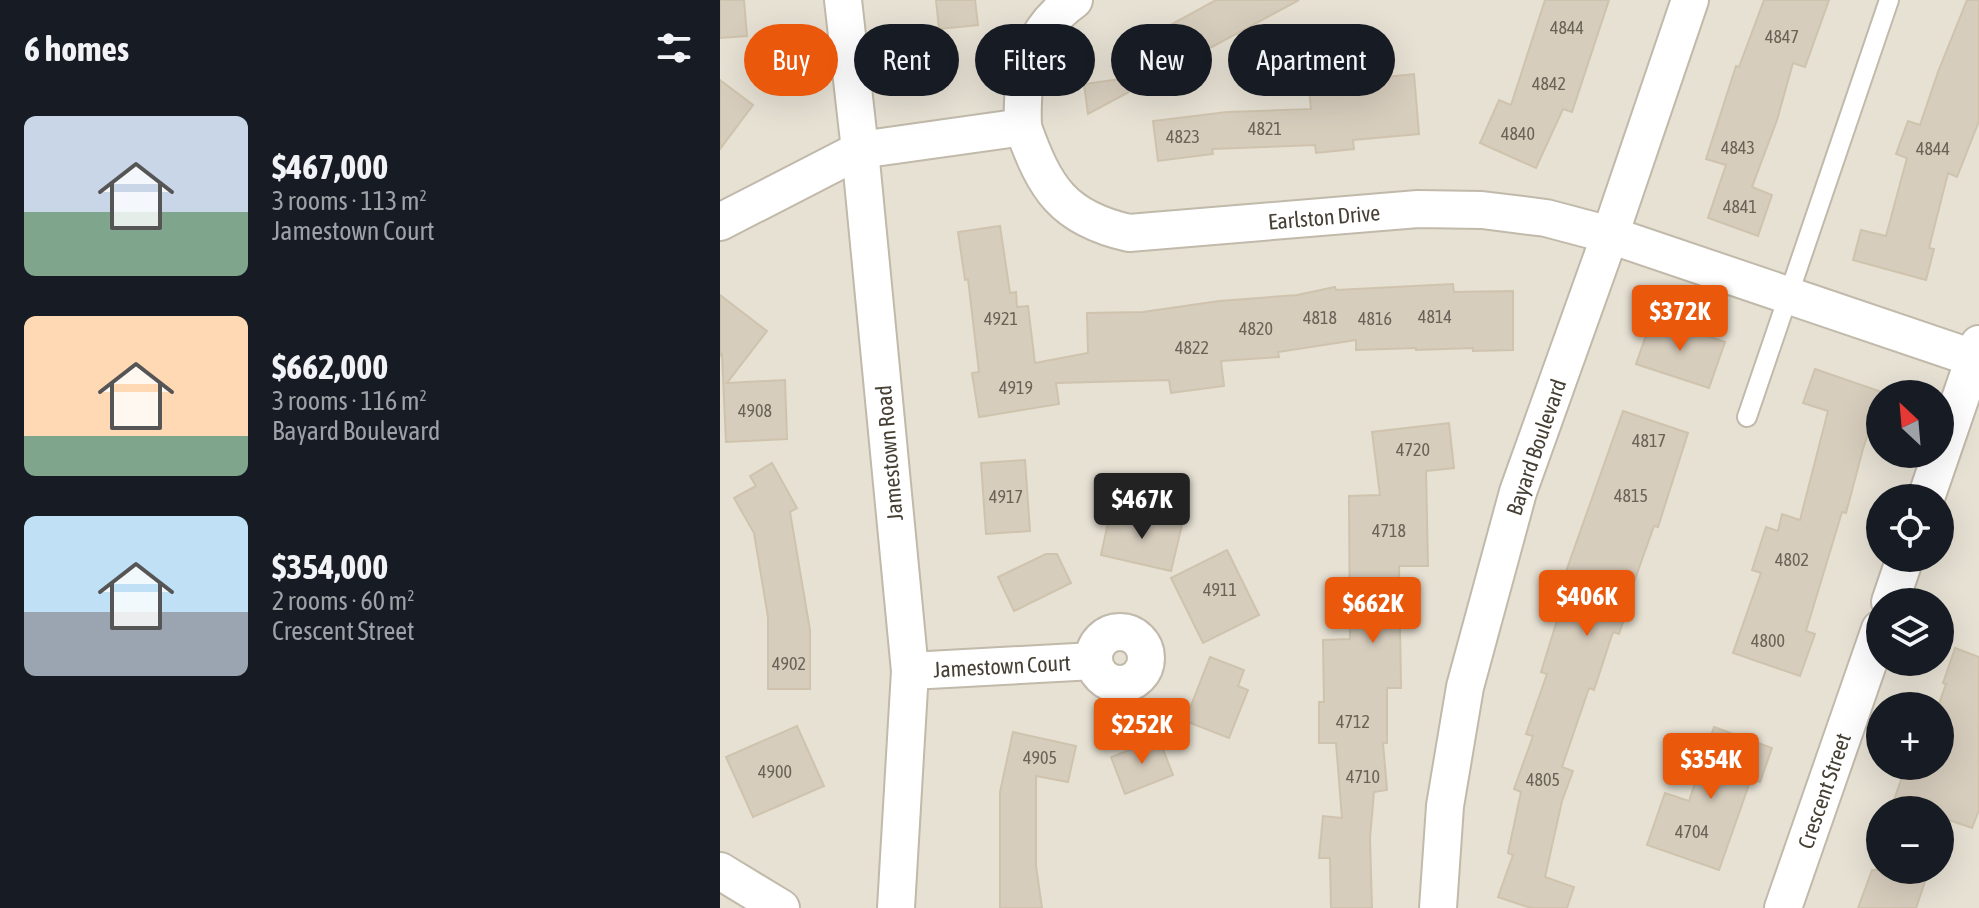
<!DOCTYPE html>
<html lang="en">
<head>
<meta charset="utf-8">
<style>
	body { margin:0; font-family:"Asap Condensed",sans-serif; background:#20242c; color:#f1f3f6; height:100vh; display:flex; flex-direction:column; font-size:30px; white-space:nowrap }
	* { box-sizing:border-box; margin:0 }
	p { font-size:26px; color:#9ea1a6 }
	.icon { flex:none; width:44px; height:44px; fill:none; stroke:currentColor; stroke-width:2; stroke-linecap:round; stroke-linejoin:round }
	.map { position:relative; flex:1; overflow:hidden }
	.drawer { display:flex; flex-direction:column; background:#171b24; width:720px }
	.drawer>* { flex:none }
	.hud { position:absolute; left:24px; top:24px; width:760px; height:72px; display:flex; gap:16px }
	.needle { width:52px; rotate:334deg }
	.controls { position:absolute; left:1146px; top:380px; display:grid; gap:16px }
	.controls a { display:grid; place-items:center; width:88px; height:88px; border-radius:50%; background:#171b24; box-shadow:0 8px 32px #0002; font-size:40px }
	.price { position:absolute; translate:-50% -68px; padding:0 18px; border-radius:8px; background:#ea580c; color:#fff; font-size:26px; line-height:52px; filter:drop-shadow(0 2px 4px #0008) }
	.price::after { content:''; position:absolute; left:50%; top:48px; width:24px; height:18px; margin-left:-12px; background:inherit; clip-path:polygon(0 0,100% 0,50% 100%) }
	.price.on { background:#222; color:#fff }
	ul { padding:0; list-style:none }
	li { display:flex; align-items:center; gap:24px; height:200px; padding:0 24px }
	li span { display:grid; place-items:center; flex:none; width:224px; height:160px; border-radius:12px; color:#555 }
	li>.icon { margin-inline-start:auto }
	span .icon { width:96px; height:96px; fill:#fffc; stroke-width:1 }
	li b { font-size:34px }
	h2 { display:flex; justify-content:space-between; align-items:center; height:96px; padding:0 24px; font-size:34px }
	.chip { padding:0 28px; border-radius:36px; background:#171b24; box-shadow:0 8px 32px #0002; font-size:28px; line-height:72px }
	.chip.on { background:#ea580c; color:#fff }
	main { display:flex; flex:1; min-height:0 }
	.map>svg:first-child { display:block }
	.residential { fill:#e6e1d3; fill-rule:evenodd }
	.building { fill:#d7cdbd; stroke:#cfc3ad; stroke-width:2 }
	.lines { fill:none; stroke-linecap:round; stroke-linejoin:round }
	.service-casing { stroke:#c1b9aa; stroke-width:22 }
	.minor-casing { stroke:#c1b9aa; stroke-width:40 }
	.service { stroke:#fff; stroke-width:18 }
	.minor { stroke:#fff; stroke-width:36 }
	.labels { text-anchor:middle; stroke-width:6; stroke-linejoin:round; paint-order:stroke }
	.number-label { font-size:18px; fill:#6a6256 }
	.street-label { font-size:22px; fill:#453f34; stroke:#fff }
</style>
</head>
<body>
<main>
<section class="drawer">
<h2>6 homes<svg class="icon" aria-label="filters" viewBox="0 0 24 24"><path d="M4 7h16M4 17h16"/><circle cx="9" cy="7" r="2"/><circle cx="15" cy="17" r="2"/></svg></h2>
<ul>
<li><span style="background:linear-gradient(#c9d6e8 60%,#7fa58c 0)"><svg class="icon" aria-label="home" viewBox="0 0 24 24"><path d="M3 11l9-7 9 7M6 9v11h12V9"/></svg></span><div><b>$467,000</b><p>3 rooms · 113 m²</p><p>Jamestown Court</p></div></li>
<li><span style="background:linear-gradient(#ffd9b3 75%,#7fa58c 0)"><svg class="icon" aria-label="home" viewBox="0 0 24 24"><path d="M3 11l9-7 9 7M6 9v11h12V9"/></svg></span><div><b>$662,000</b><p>3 rooms · 116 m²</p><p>Bayard Boulevard</p></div></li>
<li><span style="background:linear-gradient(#bfe0f5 60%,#9aa5b1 0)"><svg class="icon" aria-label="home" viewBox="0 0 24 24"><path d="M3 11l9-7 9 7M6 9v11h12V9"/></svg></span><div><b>$354,000</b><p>2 rooms · 60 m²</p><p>Crescent Street</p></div></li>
</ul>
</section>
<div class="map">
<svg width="1259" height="908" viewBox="0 0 1259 908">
	<rect width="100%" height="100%" fill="#f2efe5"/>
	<path class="residential" d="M0,0H1259V908H0ZM1160,394H1220V454H1160ZM1160,498H1220V558H1160ZM1160,602H1220V662H1160ZM1160,706H1220V766H1160ZM1160,810H1220V870H1160Z"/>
	<g class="building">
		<polygon points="0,0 24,0 27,36 0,38"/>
		<polygon points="216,0 255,0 258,25 219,29"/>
		<polygon points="496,0 579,0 453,68 434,34"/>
		<polygon points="825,0 889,0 852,112 843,109 816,168 760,143 779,100 791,105"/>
		<polygon points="1044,0 1109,0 1085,67 1073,63 1057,120 1032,187 1052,195 1038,236 988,218 1006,165 986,159 1016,66 1019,67"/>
		<polygon points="1247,0 1259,0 1259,121 1237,177 1228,173 1209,248 1214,249 1206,280 1133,260 1141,230 1166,236 1187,158 1176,154 1188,121 1200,125 1218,72"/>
		<polygon points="436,74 437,77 368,114 364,84"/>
		<polygon points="626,74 627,81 694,74 699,134 633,140 634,149 596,153 595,145 492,149 493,154 438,161 433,121 507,112 591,109 589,90 600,90 599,77"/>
		<polygon points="0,80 33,105 0,149"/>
		<polygon points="280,226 290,293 296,292 297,307 308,306 315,363 368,353 367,313 423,312 499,301 577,295 615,287 616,290 733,284 734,292 793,291 793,350 753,351 753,348 696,350 696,348 636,350 636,340 558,352 559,357 501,361 504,386 451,393 449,380 336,383 339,404 259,417 252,373 259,372 248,279 245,280 238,232"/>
		<polygon points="0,295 47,331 7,383 65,380 67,439 6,442 2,354 0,356"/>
		<polygon points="932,318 1005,342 989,388 916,364"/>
		<polygon points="1095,369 1162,392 1143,449 1126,513 1122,512 1086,631 1095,634 1080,676 1013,653 1041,573 1032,570 1046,527 1058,531 1062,514 1080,520 1108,411 1083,403"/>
		<polygon points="903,411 968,433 938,527 934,526 909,596 911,597 899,634 893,632 874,690 869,688 842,767 853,771 842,801 825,877 854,887 847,908 811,908 778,897 793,855 788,853 801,792 794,789 813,736 806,734 827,674 821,672 839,614 832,611"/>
		<polygon points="729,423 734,468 706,471 708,566 679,566 681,688 667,688 667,743 663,743 667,790 654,792 650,838 652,908 611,908 610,858 599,858 603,816 622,818 616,743 599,743 599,702 604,702 603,640 630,639 629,496 660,495 652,432"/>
		<polygon points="305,460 310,531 266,534 261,463"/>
		<polygon points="52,463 77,508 70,512 90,630 90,689 48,689 48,617 34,533 14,498 36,486 30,476"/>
		<polygon points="410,513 462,525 451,571 381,555 388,523"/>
		<polygon points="507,550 539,615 483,643 451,578"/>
		<polygon points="326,554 337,554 351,583 294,611 278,577"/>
		<polygon points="1235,648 1259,657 1259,810 1252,828 1220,817 1220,810 1201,810 1174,800 1186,766 1220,766 1220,701 1226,684 1223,683"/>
		<polygon points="490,657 524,670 518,686 528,690 509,738 465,721"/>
		<polygon points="77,726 104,786 33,817 6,757"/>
		<polygon points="994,727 1052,748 1040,782 1031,779 999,870 927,845 945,793 969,801"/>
		<polygon points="293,732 356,746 348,782 316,776 316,866 322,908 280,908 280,792"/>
		<polygon points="439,739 453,775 405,794 391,757"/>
		<polygon points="1152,870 1209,870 1196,908 1138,908"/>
	</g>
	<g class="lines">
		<g class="service-casing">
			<polyline id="service" points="1027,417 1169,0"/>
		</g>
		<g class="minor-casing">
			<g id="minor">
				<polyline points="123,0 140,150 190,671 176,908"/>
				<path d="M303,127C301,74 308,33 354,0"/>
				<path d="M0,222L140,150L303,127C325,189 343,218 409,233L698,209L762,210L826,218L890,235L1259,360"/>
				<polyline points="1206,498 1259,344"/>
				<polyline points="1170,602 1185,558"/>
				<circle cx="400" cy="658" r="26"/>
				<polyline points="190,671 374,661"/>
				<polyline points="0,871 61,908"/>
				<polyline points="718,908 725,806 745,687 798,492 890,235 970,0"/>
				<polyline points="1063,908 1160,629"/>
			</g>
		</g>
		<use href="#service" class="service"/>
		<use href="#minor" class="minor"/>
	</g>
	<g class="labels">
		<g class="number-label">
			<text x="847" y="34">4844</text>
			<text x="1062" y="43">4847</text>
			<text x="829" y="90">4842</text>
			<text x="545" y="135">4821</text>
			<text x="798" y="140">4840</text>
			<text x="463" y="143">4823</text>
			<text x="1018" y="154">4843</text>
			<text x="1213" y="155">4844</text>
			<text x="1020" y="213">4841</text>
			<text x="715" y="323">4814</text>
			<text x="600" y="324">4818</text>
			<text x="281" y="325">4921</text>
			<text x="655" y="325">4816</text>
			<text x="536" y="335">4820</text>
			<text x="472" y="354">4822</text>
			<text x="296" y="394">4919</text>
			<text x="35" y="417">4908</text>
			<text x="929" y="447">4817</text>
			<text x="693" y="456">4720</text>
			<text x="911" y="502">4815</text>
			<text x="286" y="503">4917</text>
			<text x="669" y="537">4718</text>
			<text x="1072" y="566">4802</text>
			<text x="500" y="596">4911</text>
			<text x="1048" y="647">4800</text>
			<text x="69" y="670">4902</text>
			<text x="633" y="728">4712</text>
			<text x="320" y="764">4905</text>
			<text x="55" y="778">4900</text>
			<text x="643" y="783">4710</text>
			<text x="823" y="786">4805</text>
			<text x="972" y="838">4704</text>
		</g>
		<g class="street-label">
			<text transform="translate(604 217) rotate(-5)" y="8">Earlston Drive</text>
			<text transform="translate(816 447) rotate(-71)" y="8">Bayard Boulevard</text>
			<text transform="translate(169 453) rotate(-95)" y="8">Jamestown Road</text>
			<text transform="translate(282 666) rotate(-3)" y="8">Jamestown Court</text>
			<text transform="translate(1104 791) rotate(-71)" y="8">Crescent Street</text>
		</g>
	</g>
</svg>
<div class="controls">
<a><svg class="needle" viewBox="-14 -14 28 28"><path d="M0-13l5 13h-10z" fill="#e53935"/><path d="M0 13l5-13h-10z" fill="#9ea1a6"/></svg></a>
<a><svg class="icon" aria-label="locate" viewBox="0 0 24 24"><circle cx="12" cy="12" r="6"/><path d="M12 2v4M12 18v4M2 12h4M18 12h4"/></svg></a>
<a><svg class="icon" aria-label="layers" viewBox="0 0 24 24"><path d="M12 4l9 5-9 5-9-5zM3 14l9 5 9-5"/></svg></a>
<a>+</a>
<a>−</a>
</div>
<b class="price" style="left:960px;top:353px">$372K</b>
<b class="price on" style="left:422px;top:541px">$467K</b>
<b class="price" style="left:867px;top:638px">$406K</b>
<b class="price" style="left:653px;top:645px">$662K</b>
<b class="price" style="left:422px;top:766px">$252K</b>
<b class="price" style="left:991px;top:801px">$354K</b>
<div class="hud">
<a class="chip on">Buy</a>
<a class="chip">Rent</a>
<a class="chip">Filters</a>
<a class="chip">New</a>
<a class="chip">Apartment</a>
</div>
</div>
</main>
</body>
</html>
